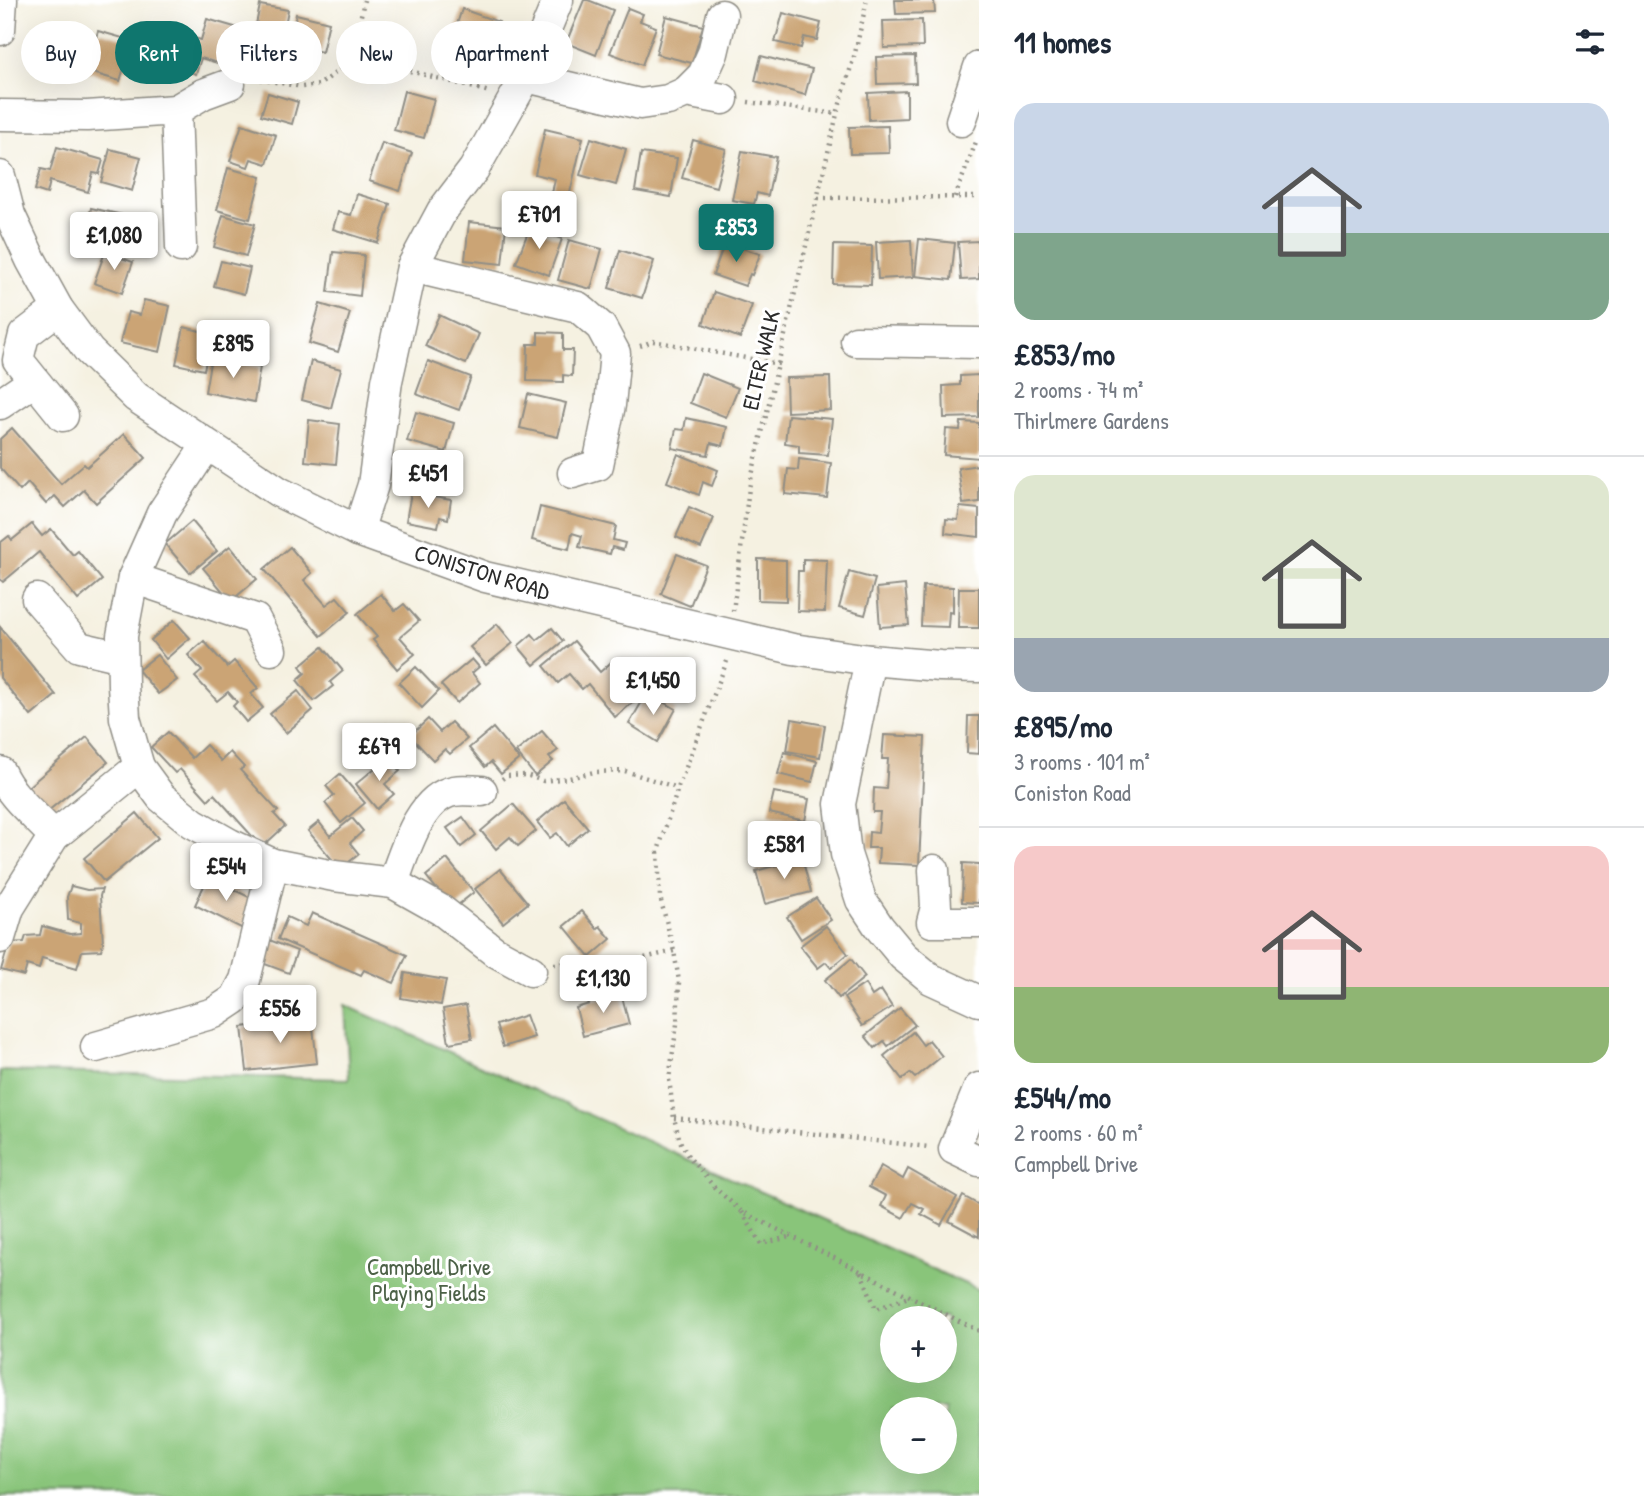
<!DOCTYPE html>
<html lang="en">
<head>
<meta charset="utf-8">
<style>
	body { margin:0; font-family:"Patrick Hand",sans-serif; background:#f2f2f3; color:#1f2937; height:100vh; display:flex; flex-direction:column; font-size:26px; white-space:nowrap }
	* { box-sizing:border-box; margin:0 }
	p { font-size:23px; color:#747a83 }
	.icon { flex:none; width:38px; height:38px; fill:none; stroke:currentColor; stroke-width:2; stroke-linecap:round; stroke-linejoin:round }
	.map { position:relative; flex:1; overflow:hidden }
	.sheet { display:flex; flex-direction:column; background:#fff; width:665px }
	.sheet>* { flex:none }
	.top-card { position:absolute; left:21px; top:21px; width:665px; height:63px; display:flex; gap:14px }
	.fabs { position:absolute; left:880px; top:1306px; display:grid; gap:14px }
	.fabs a { display:grid; place-items:center; width:77px; height:77px; border-radius:50%; background:#fff; box-shadow:0 7px 28px #0002; font-size:35px }
	.price { position:absolute; translate:-50% -60px; padding:0 16px; border-radius:7px; background:#fff; color:#222; font-size:23px; line-height:46px; filter:drop-shadow(0 2px 4px #0008) }
	.price::after { content:''; position:absolute; left:50%; top:42px; width:21px; height:16px; margin-left:-10px; background:inherit; clip-path:polygon(0 0,100% 0,50% 100%) }
	.price.selected { background:#0f766e; color:#fff }
	ul { padding:0; list-style:none }
	li { display:grid; align-content:center; gap:14px; height:371px; padding:0 35px }
	li+li { border-top:2px solid #e0e1e3 }
	li span { display:grid; place-items:center; height:217px; border-radius:21px; color:#555 }
	li>.icon { margin-inline-start:auto }
	span .icon { width:126px; height:126px; fill:#fffc; stroke-width:1 }
	li b { font-size:30px }
	h2 { display:flex; justify-content:space-between; align-items:center; height:84px; padding:0 35px; font-size:30px }
	.pill { padding:0 24px; border-radius:32px; background:#fff; box-shadow:0 7px 28px #0002; font-size:24px; line-height:63px }
	.pill.selected { background:#0f766e; color:#fff }
	main { display:flex; flex:1; min-height:0 }
	.map>svg:first-child { display:block }
	.green { fill:#89c57a; stroke:#5a7852; stroke-width:2; fill-rule:evenodd }
	.building { fill:#cba475 }
	.lines { fill:none; stroke-linecap:round; stroke-linejoin:round }
	.minor-casing { stroke:#908e86; stroke-width:33 }
	.path { stroke:#908e86; stroke-width:4.5; stroke-dasharray:2 5; stroke-linecap:butt }
	.minor { stroke:#fff; stroke-width:30 }
	.labels { text-anchor:middle; stroke-width:6; stroke-linejoin:round; paint-order:stroke }
	.street-label { font-size:23px; fill:#2b2b2b; stroke:#fff }
	.park-label { font-size:23px; fill:#4c6147; stroke:#fff }
</style>
</head>
<body>
<main>
<div class="map">
<svg width="979" height="1496" viewBox="0 0 979 1496">
	<rect width="100%" height="100%" fill="#fff"/>
	<filter id="ink" filterUnits="userSpaceOnUse"><feTurbulence type="fractalNoise" baseFrequency=".0143" numOctaves="2"/><feDisplacementMap in="SourceGraphic" scale="14" xChannelSelector="R" yChannelSelector="G"/><feConvolveMatrix kernelMatrix="1 2 1 2 8 2 1 2 1" color-interpolation-filters="sRGB"/></filter>
	<filter id="wash" filterUnits="userSpaceOnUse"><feTurbulence type="fractalNoise" baseFrequency=".00686" numOctaves="4" result="noise"/><feDisplacementMap in="SourceGraphic" scale="28" xChannelSelector="R" yChannelSelector="G"/><feGaussianBlur stdDeviation="1.57" result="paint"/><feColorMatrix in="noise" values="0 0 0 0 0 0 0 0 0 0 0 0 0 0 0 0 0 1.4 0 .05"/><feComposite in="paint" operator="in"/></filter>
	<g filter="url(#wash)">
		<rect width="100%" height="100%" fill="#f5f1e1"/>
		<path class="green" d="M345,1005L979,1290V1496H0V1071L349,1079ZM892,1318H945V1370H892ZM892,1409H945V1461H892Z"/>
		<g id="blocks">
			<g class="building">
				<polygon points="584,0 588,0 613,10 596,55 566,43"/>
				<polygon points="895,0 934,0 935,13 896,14"/>
				<polygon points="260,5 288,10 280,50 252,44"/>
				<polygon points="628,8 643,14 640,21 656,27 642,65 610,53"/>
				<polygon points="462,9 499,22 488,54 451,42"/>
				<polygon points="783,13 821,23 817,40 804,37 801,48 775,42"/>
				<polygon points="296,14 329,22 322,52 290,45"/>
				<polygon points="666,16 703,26 692,63 656,54"/>
				<polygon points="207,19 238,28 227,66 201,58 196,74 162,63 158,78 124,68 120,81 86,71 98,31 126,39 126,37 162,48 167,30 201,40"/>
				<polygon points="922,20 923,47 884,48 883,21"/>
				<polygon points="44,27 86,40 80,59 73,57 70,69 34,58"/>
				<polygon points="761,56 812,69 805,95 755,81"/>
				<polygon points="915,56 916,83 877,84 876,57"/>
				<polygon points="404,91 434,99 424,138 394,130"/>
				<polygon points="907,91 907,118 869,120 868,93"/>
				<polygon points="268,93 298,102 292,124 261,115"/>
				<polygon points="242,124 276,135 267,164 251,159 248,167 230,161"/>
				<polygon points="888,126 889,153 850,154 849,127"/>
				<polygon points="545,129 583,138 569,197 552,193 555,179 535,174"/>
				<polygon points="591,138 626,149 616,185 580,175"/>
				<polygon points="693,140 726,149 716,187 682,178"/>
				<polygon points="382,143 412,153 400,191 369,181"/>
				<polygon points="57,147 103,160 99,174 93,173 88,192 50,181 47,194 35,190 41,169 50,171"/>
				<polygon points="110,149 141,157 132,191 101,182"/>
				<polygon points="742,151 776,157 768,196 757,193 754,204 732,200"/>
				<polygon points="641,153 677,158 671,197 635,191"/>
				<polygon points="228,168 261,177 250,219 217,210"/>
				<polygon points="357,194 390,204 378,243 333,229 338,212 351,215"/>
				<polygon points="91,208 123,215 117,250 84,243"/>
				<polygon points="223,215 255,224 246,256 214,247"/>
				<polygon points="469,222 506,226 502,264 465,260"/>
				<polygon points="530,227 562,239 549,275 516,263"/>
				<polygon points="919,239 955,243 951,280 915,276"/>
				<polygon points="569,240 602,249 591,289 558,280"/>
				<polygon points="911,240 913,277 878,279 876,242"/>
				<polygon points="979,241 979,279 961,280 958,242"/>
				<polygon points="725,242 760,254 752,275 750,274 745,286 713,275"/>
				<polygon points="834,245 872,246 871,285 833,284"/>
				<polygon points="620,250 654,261 642,298 609,288"/>
				<polygon points="105,252 133,262 122,293 94,283"/>
				<polygon points="333,252 364,255 360,296 328,292"/>
				<polygon points="221,261 250,268 244,294 214,286"/>
				<polygon points="714,292 752,305 740,338 703,324"/>
				<polygon points="144,300 170,306 160,352 120,343 128,312 140,315"/>
				<polygon points="320,304 350,313 338,352 309,343"/>
				<polygon points="439,315 479,334 466,364 425,346"/>
				<polygon points="184,327 212,334 204,370 176,364"/>
				<polygon points="538,332 563,333 563,350 573,350 572,376 563,375 563,382 527,381 528,344 538,344"/>
				<polygon points="211,357 260,367 254,402 205,392"/>
				<polygon points="311,361 341,369 331,408 302,400"/>
				<polygon points="428,361 471,377 459,410 416,394"/>
				<polygon points="701,373 738,388 726,417 690,403"/>
				<polygon points="979,375 979,417 944,418 943,386 960,385 960,376"/>
				<polygon points="830,377 831,410 787,412 786,378"/>
				<polygon points="528,394 566,403 558,437 520,428"/>
				<polygon points="416,412 454,423 446,452 407,441"/>
				<polygon points="788,415 832,419 828,455 799,453 799,445 785,443"/>
				<polygon points="686,418 727,427 723,446 711,443 708,455 672,448 676,429 684,430"/>
				<polygon points="309,420 340,424 336,464 305,461"/>
				<polygon points="961,422 979,423 979,458 944,455 946,429 960,430"/>
				<polygon points="12,428 61,484 84,464 87,467 124,434 146,458 96,503 84,490 65,507 55,496 46,504 28,483 20,491 0,468 0,439"/>
				<polygon points="678,454 718,470 712,486 703,482 699,495 667,482"/>
				<polygon points="413,455 452,459 451,470 461,471 459,489 409,484"/>
				<polygon points="799,459 831,463 827,498 785,494 788,469 798,470"/>
				<polygon points="979,465 979,502 963,504 958,468"/>
				<polygon points="411,493 451,500 448,519 440,517 438,527 406,521"/>
				<polygon points="540,507 616,526 613,540 625,543 623,550 612,547 610,554 579,547 582,536 572,533 569,549 532,540"/>
				<polygon points="689,507 714,518 701,548 676,537"/>
				<polygon points="960,507 979,509 979,537 945,533 946,519 958,520"/>
				<polygon points="192,521 217,551 190,573 165,544"/>
				<polygon points="32,524 42,536 51,529 73,555 78,551 102,580 78,600 39,552 3,582 0,579 0,543 9,536 12,540"/>
				<polygon points="230,546 257,579 231,601 203,568"/>
				<polygon points="290,547 312,573 304,580 326,605 337,597 350,612 321,636 264,569"/>
				<polygon points="677,554 706,565 690,606 661,594"/>
				<polygon points="758,559 786,560 786,601 758,600"/>
				<polygon points="803,559 827,560 825,612 797,611 798,571 803,571"/>
				<polygon points="849,572 875,579 865,615 839,608"/>
				<polygon points="905,585 909,625 880,627 877,588"/>
				<polygon points="923,586 953,587 953,613 949,612 948,627 921,626"/>
				<polygon points="959,588 979,588 979,628 958,628"/>
				<polygon points="381,594 395,611 404,604 419,621 400,637 415,654 397,669 373,640 377,637 357,614"/>
				<polygon points="174,620 190,638 166,659 151,640"/>
				<polygon points="497,624 513,643 486,665 470,647"/>
				<polygon points="0,627 56,695 31,716 0,678"/>
				<polygon points="552,628 563,641 534,665 518,646 532,634 537,640"/>
				<polygon points="204,641 227,667 234,661 258,688 251,694 263,708 246,722 233,706 237,702 228,692 217,701 195,677 202,671 188,655"/>
				<polygon points="574,641 600,672 615,659 643,694 615,717 588,684 582,689 569,674 558,683 544,666"/>
				<polygon points="323,647 343,671 330,682 333,686 314,701 297,680 305,673 300,666"/>
				<polygon points="157,655 177,680 158,694 138,670"/>
				<polygon points="472,659 479,667 472,673 480,683 457,703 441,685"/>
				<polygon points="416,667 439,691 422,708 399,683"/>
				<polygon points="298,691 313,710 286,733 270,714"/>
				<polygon points="647,693 676,709 658,742 629,724"/>
				<polygon points="968,716 979,716 979,754 967,753"/>
				<polygon points="428,719 440,732 451,722 467,739 450,754 445,749 433,760 410,736"/>
				<polygon points="792,719 825,725 820,757 787,751"/>
				<polygon points="386,724 401,742 376,762 361,744"/>
				<polygon points="493,728 519,759 501,774 491,762 485,767 469,748"/>
				<polygon points="542,731 558,750 549,757 553,761 535,776 516,752"/>
				<polygon points="168,732 192,758 206,745 221,761 230,752 244,767 240,770 278,811 274,814 285,826 262,847 214,794 208,800 180,769 175,773 151,747"/>
				<polygon points="884,735 925,737 919,865 878,863 879,848 868,848 869,832 878,833 880,812 873,812 874,788 886,789 888,759 882,759"/>
				<polygon points="87,737 108,762 43,815 23,791"/>
				<polygon points="784,752 817,761 812,782 778,774"/>
				<polygon points="388,757 400,771 385,784 394,794 377,809 356,784"/>
				<polygon points="340,774 365,803 341,823 325,803 334,795 326,786"/>
				<polygon points="774,792 809,799 805,821 769,813"/>
				<polygon points="564,799 588,828 567,846 557,833 550,838 537,822"/>
				<polygon points="513,804 536,831 518,846 510,837 496,849 481,831"/>
				<polygon points="137,813 158,838 104,882 84,858"/>
				<polygon points="463,817 476,835 461,847 447,828"/>
				<polygon points="352,818 363,831 350,843 359,854 340,869 308,831 319,822 330,836"/>
				<polygon points="805,828 808,854 772,859 769,833"/>
				<polygon points="802,858 811,892 765,904 756,871"/>
				<polygon points="447,859 474,892 453,909 426,876"/>
				<polygon points="963,863 979,864 979,903 962,902"/>
				<polygon points="500,869 528,903 503,923 475,889"/>
				<polygon points="208,877 257,901 243,929 195,905"/>
				<polygon points="71,886 87,890 102,889 100,896 103,943 101,950 82,951 77,968 42,958 39,969 27,965 24,976 1,970 9,943 24,942 26,936 40,935 42,926 70,934 81,933 81,923 68,920 67,897"/>
				<polygon points="816,898 831,920 801,939 787,917"/>
				<polygon points="582,911 597,929 600,926 611,939 590,957 564,926"/>
				<polygon points="312,913 407,955 394,983 364,970 361,975 278,939 287,917 306,926"/>
				<polygon points="826,926 848,954 831,968 826,962 818,968 800,946"/>
				<polygon points="262,937 297,951 289,973 254,960"/>
				<polygon points="851,959 865,977 839,998 825,980"/>
				<polygon points="405,973 446,980 441,1005 401,998"/>
				<polygon points="865,984 872,996 881,990 892,1007 862,1026 844,998"/>
				<polygon points="621,993 629,1024 583,1036 576,1008 589,1004 588,1001"/>
				<polygon points="466,1005 472,1039 449,1043 443,1009"/>
				<polygon points="900,1008 915,1025 888,1046 884,1041 875,1048 865,1036"/>
				<polygon points="526,1015 534,1037 503,1047 496,1025"/>
				<polygon points="312,1019 317,1063 247,1071 242,1027"/>
				<polygon points="913,1032 923,1045 929,1040 942,1056 915,1078 910,1073 902,1079 884,1056"/>
				<polygon points="881,1166 903,1179 908,1169 957,1197 941,1225 921,1214 924,1209 912,1203 903,1218 881,1206 886,1196 869,1187"/>
				<polygon points="963,1196 979,1205 979,1237 949,1221"/>
			</g>
		</g>
	</g>
	<g filter="url(#ink)">
		<use href="#blocks" fill-opacity="0" stroke="#908e86" stroke-width="2"/>
		<g class="lines">
			<g class="minor-casing">
				<g id="minor">
					<polyline points="0,30 2,0"/>
					<polyline points="526,77 640,104 668,100 686,92 723,99"/>
					<polyline points="686,92 703,75 713,53 722,15"/>
					<polyline points="176,110 203,94 230,84"/>
					<polyline points="0,115 87,116 176,110 181,247"/>
					<polyline points="961,121 979,67"/>
					<polyline points="0,176 10,215 31,260 58,309 89,351 136,397 279,492 358,531 485,577 793,649 870,660 940,666 979,667"/>
					<polyline points="412,267 578,307 601,327 615,353 610,405 598,465 573,473"/>
					<polyline points="58,309 24,335 18,360 63,416"/>
					<polyline points="856,341 979,343"/>
					<polyline points="0,404 34,381"/>
					<polyline points="207,445 162,513 133,578 122,636 123,685 125,718 139,767 161,797 193,823 230,844 273,864 334,876 393,883 441,910 494,951 531,971"/>
					<polyline points="358,531 373,485 387,381 412,267 442,211 474,169 526,77 558,0"/>
					<polyline points="133,578 255,619 271,650"/>
					<polyline points="37,599 79,647 122,657"/>
					<polyline points="870,660 840,804 846,854 861,900 879,927 903,956 931,979 979,1001"/>
					<path d="M0,772C11,797 36,816 54,836"/>
					<polyline points="934,870 936,907 932,922 979,922"/>
					<path d="M393,883C404,854 419,797 454,791C463,789 473,791 482,791"/>
					<polyline points="0,938 9,908 54,836 139,767"/>
					<polyline points="96,1047 214,1013 235,999 245,980 273,864"/>
					<polyline points="979,1088 954,1149 979,1161"/>
				</g>
			</g>
			<g class="path">
				<polyline points="357,57 356,41 364,0"/>
				<polyline points="254,78 302,87 319,85 357,57 490,92"/>
				<polyline points="748,102 837,114"/>
				<polyline points="955,197 976,142"/>
				<polyline points="818,198 979,197"/>
				<polyline points="640,346 653,341 779,364"/>
				<polyline points="733,611 749,488 837,114 855,53 867,0"/>
				<polyline points="727,661 678,788 658,851 660,897 674,951 679,981 677,1024 669,1079 674,1118 680,1141 688,1156 715,1188 741,1211 979,1331"/>
				<polyline points="502,779 506,776 526,775 543,781 569,778 594,772 625,771 678,788"/>
				<polyline points="554,964 631,961 674,951"/>
				<polyline points="674,1118 929,1147"/>
				<polyline points="742,1212 761,1244 793,1236"/>
				<polyline points="861,1272 876,1309 911,1296"/>
			</g>
			<use href="#minor" class="minor"/>
		</g>
	</g>
	<g class="labels">
		<g class="street-label">
			<text transform="translate(761 360) rotate(-77)" y="8">ELTER WALK</text>
			<text transform="translate(482 572) rotate(17)" y="8">CONISTON ROAD</text>
		</g>
		<g class="park-label">
			<text x="429" y="1275">Campbell Drive<tspan x="429" dy="26">Playing Fields</tspan></text>
		</g>
	</g>
</svg>
<div class="fabs">
<a>+</a>
<a>−</a>
</div>
<b class="price" style="left:539px;top:251px">£701</b>
<b class="price selected" style="left:736px;top:264px">£853</b>
<b class="price" style="left:114px;top:272px">£1,080</b>
<b class="price" style="left:233px;top:380px">£895</b>
<b class="price" style="left:428px;top:510px">£451</b>
<b class="price" style="left:653px;top:717px">£1,450</b>
<b class="price" style="left:379px;top:783px">£679</b>
<b class="price" style="left:784px;top:881px">£581</b>
<b class="price" style="left:226px;top:903px">£544</b>
<b class="price" style="left:603px;top:1015px">£1,130</b>
<b class="price" style="left:280px;top:1045px">£556</b>
<div class="top-card">
<a class="pill">Buy</a>
<a class="pill selected">Rent</a>
<a class="pill">Filters</a>
<a class="pill">New</a>
<a class="pill">Apartment</a>
</div>
</div>
<section class="sheet">
<h2>11 homes<svg class="icon" aria-label="filters" viewBox="0 0 24 24"><path d="M4 7h16M4 17h16"/><circle cx="9" cy="7" r="2"/><circle cx="15" cy="17" r="2"/></svg></h2>
<ul>
<li><span style="background:linear-gradient(#c9d6e8 60%,#7fa58c 0)"><svg class="icon" aria-label="home" viewBox="0 0 24 24"><path d="M3 11l9-7 9 7M6 9v11h12V9"/></svg></span><div><b>£853/mo</b><p>2 rooms · 74 m²</p><p>Thirlmere Gardens</p></div></li>
<li><span style="background:linear-gradient(#dfe7d0 75%,#9aa5b1 0)"><svg class="icon" aria-label="home" viewBox="0 0 24 24"><path d="M3 11l9-7 9 7M6 9v11h12V9"/></svg></span><div><b>£895/mo</b><p>3 rooms · 101 m²</p><p>Coniston Road</p></div></li>
<li><span style="background:linear-gradient(#f6c9c9 65%,#8fb573 0)"><svg class="icon" aria-label="home" viewBox="0 0 24 24"><path d="M3 11l9-7 9 7M6 9v11h12V9"/></svg></span><div><b>£544/mo</b><p>2 rooms · 60 m²</p><p>Campbell Drive</p></div></li>
</ul>
</section>
</main>
</body>
</html>
